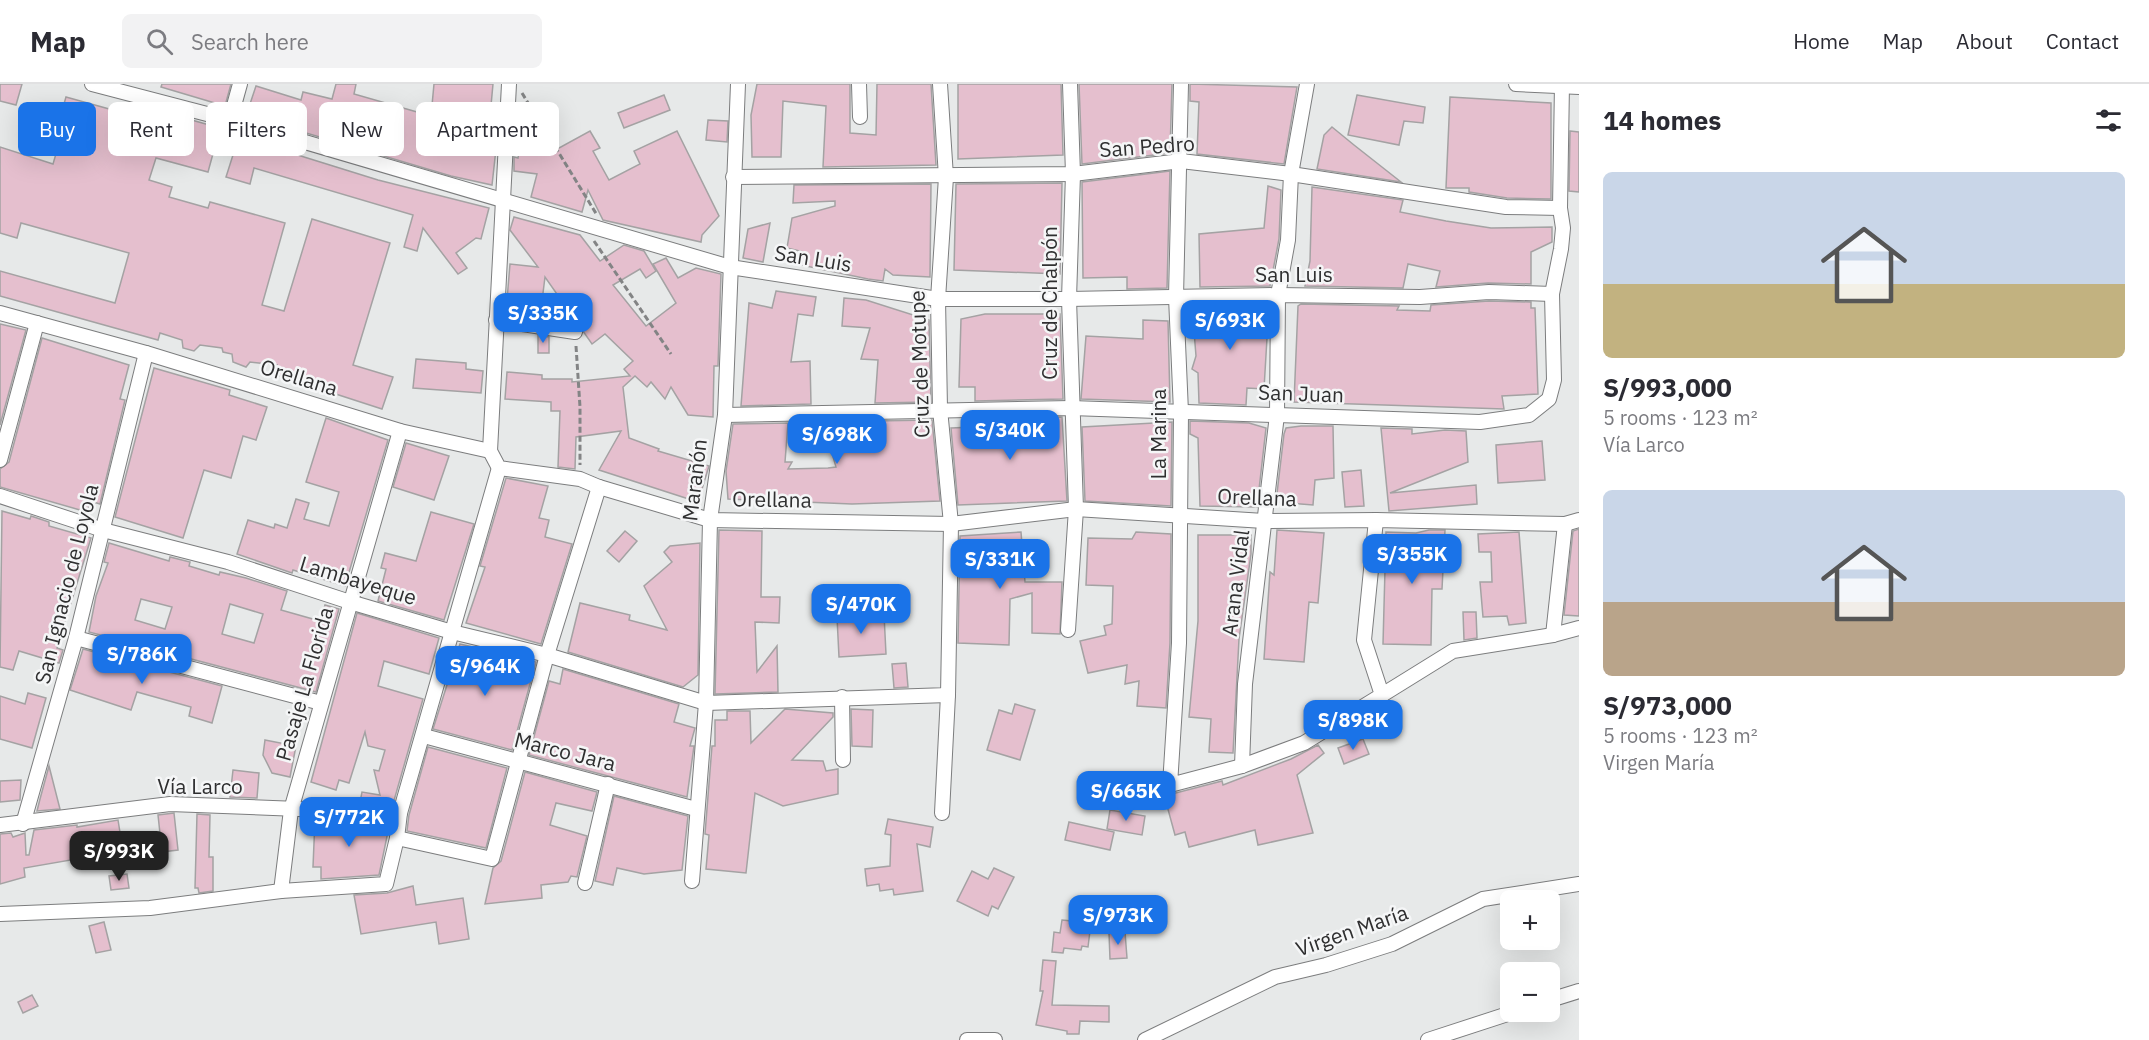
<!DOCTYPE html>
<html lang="en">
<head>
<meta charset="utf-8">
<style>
	body { margin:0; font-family:"IBM Plex Sans",sans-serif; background:#f2f2f3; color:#2b2b33; height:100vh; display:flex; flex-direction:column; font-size:22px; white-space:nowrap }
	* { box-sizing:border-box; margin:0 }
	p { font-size:20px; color:#7c7c81 }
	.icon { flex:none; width:33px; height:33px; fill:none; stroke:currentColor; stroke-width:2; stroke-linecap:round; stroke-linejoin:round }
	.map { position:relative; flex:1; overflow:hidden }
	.side { display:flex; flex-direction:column; background:#fff; width:570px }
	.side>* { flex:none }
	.banner { position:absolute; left:18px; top:18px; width:570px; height:54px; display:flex; gap:12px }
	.tools { position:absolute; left:1500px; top:806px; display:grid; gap:12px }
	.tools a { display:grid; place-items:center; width:60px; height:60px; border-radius:9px; background:#fff; box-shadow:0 6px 24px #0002; font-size:30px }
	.price { position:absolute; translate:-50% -51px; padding:0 14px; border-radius:12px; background:#1a73e8; color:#fff; font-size:20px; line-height:39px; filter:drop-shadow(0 2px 3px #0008) }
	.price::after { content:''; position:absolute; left:50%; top:36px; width:18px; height:14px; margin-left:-9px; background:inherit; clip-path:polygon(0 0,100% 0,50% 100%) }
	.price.selected { background:#222; color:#fff }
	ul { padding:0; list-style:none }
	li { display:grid; align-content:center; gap:12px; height:318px; padding:0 24px }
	li span { display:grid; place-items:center; height:186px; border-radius:9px; color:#555 }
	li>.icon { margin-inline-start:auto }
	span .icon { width:108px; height:108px; fill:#fffc; stroke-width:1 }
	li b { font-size:26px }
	h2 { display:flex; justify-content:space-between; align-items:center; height:72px; padding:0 24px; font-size:26px }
	.pill { padding:0 21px; border-radius:9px; background:#fff; box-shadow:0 6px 24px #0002; font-size:21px; line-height:54px }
	.pill.selected { background:#1a73e8; color:#fff }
	header { display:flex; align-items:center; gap:36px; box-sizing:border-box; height:84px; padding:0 30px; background:#fff; border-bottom:2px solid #e1e1e2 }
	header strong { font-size:28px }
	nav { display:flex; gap:33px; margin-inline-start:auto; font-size:21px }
	.search { width:420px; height:54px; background:#f2f2f3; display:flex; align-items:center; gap:15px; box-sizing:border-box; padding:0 21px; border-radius:9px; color:#7c7c81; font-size:22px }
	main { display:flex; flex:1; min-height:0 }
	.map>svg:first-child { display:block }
	.building { fill:#e5bfce; stroke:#a4a2a3; stroke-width:1.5; fill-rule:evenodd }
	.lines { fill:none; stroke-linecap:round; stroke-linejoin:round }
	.street-casing { stroke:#7c7d7e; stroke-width:16 }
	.path { stroke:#838485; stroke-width:3; stroke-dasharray:6 3; stroke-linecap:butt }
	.street { stroke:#fff; stroke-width:14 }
	.labels { text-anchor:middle; stroke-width:5; stroke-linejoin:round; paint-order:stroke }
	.street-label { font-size:21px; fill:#2f2f30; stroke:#f5f6f7 }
</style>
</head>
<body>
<header>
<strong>Map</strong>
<div class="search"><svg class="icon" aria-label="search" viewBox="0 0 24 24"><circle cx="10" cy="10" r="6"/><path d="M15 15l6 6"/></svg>Search here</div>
<nav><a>Home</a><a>Map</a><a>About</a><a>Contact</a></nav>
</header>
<main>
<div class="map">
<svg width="1579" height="956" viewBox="0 0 1579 956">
	<rect width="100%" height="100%" fill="#e7e9e9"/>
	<g class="building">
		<polygon points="0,0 22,0 16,21 0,17"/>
		<polygon points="162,0 231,0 225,22 161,3"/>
		<polygon points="336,0 356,0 354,10 431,32 434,0 493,0 488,54 497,56 492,101 451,92 249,32 251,27 248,26 256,2 301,16 303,8 332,15"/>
		<polygon points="757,0 850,0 850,49 876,51 877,0 931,0 936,81 823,83 826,22 783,17 781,73 752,73 751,31"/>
		<polygon points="958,0 1061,0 1063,71 958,75"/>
		<polygon points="1079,0 1172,0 1170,69 1082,80"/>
		<polygon points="1190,0 1297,3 1284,80 1197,70 1199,18 1190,17"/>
		<polygon points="664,11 670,26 624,44 618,29"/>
		<polygon points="1357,11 1425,23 1423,39 1404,37 1399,61 1348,51"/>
		<polygon points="66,13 185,46 188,35 220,44 208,88 156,74 149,96 172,103 169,113 208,124 210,118 285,139 262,221 284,227 312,135 390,159 353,281 393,293 382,325 274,290 277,281 250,278 246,283 233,278 232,270 223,268 222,264 200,261 194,267 183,264 182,256 160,249 158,256 0,212 0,187 115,219 129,169 21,139 17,154 0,149 0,63 53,80 65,39 59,37"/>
		<polygon points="1450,13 1551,19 1551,115 1507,114 1469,108 1469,104 1446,104"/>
		<polygon points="708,36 728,37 727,58 706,56"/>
		<polygon points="1332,43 1354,61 1401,98 1317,85 1324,51"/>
		<polygon points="590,47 600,64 593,67 609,96 640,80 634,67 677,47 719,132 702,151 701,158 603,136 588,106 582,128 531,113 537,90 514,87 514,73 518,74 519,68 542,71 543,68 550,69"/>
		<polygon points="1570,47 1579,48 1579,108 1569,107"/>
		<polygon points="240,49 274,58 272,63 378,96 489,124 481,155 476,154 456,169 467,184 458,190 423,144 417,167 404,163 413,131 254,84 250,100 226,93"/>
		<polygon points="1170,87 1167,204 1127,205 1127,193 1083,194 1082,98"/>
		<polygon points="1062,99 1060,190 954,186 956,100"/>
		<polygon points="931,100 930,193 893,191 885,185 883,197 868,195 801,181 804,168 787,164 792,134 835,122 835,117 793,119 794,101"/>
		<polygon points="1268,102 1281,106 1279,155 1270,202 1200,203 1199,150 1264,144"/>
		<polygon points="1312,103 1403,116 1400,128 1446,137 1491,144 1552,143 1552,158 1531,168 1531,200 1488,199 1436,203 1440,187 1408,180 1403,204 1305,202 1310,177"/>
		<polygon points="514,133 580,151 600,177 624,161 644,167 656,187 646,194 640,185 613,201 646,242 676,219 653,180 666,174 678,194 696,184 721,190 718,282 714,282 713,333 688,331 671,303 665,315 651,298 647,303 635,292 623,303 629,354 659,365 658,367 709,382 698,418 599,386 621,347 576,353 575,385 558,383 560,327 551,327 551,318 505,315 507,288 542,291 542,295 572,295 572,298 630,292 624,285 633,277 605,250 592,260 545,193 540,233 506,228 510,180 538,183 510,146"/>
		<polygon points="770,139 763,178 743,174 748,145"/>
		<polygon points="776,207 816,213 813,232 798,230 791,278 810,277 811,320 741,322 749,219 772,224"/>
		<polygon points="844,214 866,216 929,236 931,318 875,319 878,276 861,275 870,244 842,242"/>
		<polygon points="1489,217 1531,218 1531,224 1535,224 1538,310 1502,312 1504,325 1294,318 1298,222 1301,220 1399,222 1397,226 1430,227 1431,221"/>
		<polygon points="1269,220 1264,305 1247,304 1246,321 1199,319 1198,289 1192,285 1196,272 1192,222"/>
		<polygon points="985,230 1060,230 1063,315 975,317 975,303 959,303 961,235"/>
		<polygon points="1143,236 1168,237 1170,318 1081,315 1086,252 1143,255"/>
		<polygon points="0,240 26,246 0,341"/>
		<polygon points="538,251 549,253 549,269 538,269"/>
		<polygon points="42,254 129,281 120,315 125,316 100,420 90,417 87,428 0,403 0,385 9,378"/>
		<polygon points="416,275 466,279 466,285 483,287 481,309 413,304"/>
		<polygon points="154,284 230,306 229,311 267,323 256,356 243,352 231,394 204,386 183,454 115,433"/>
		<polygon points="1062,333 1067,417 958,421 951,344 975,343 975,335"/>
		<polygon points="326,334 388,356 345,502 293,486 292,489 237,470 248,436 274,444 275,440 287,444 296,415 309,419 304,435 329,442 339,408 306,398"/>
		<polygon points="932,336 940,417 852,420 728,415 726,387 733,340 788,339 785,378 792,378 788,385 828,384 836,383 826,348 873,337"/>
		<polygon points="1190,337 1249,339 1266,344 1257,423 1200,422 1198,354 1190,350"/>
		<polygon points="1172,338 1171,422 1085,417 1082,343"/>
		<polygon points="1301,342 1333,342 1334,394 1315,396 1313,421 1276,418 1284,350 1286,344"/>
		<polygon points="1381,344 1412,345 1412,350 1445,346 1466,347 1468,378 1390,409 1476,401 1477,420 1389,427"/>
		<polygon points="1542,357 1545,396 1498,399 1496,361"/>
		<polygon points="406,359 449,372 434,416 393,403"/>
		<polygon points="1361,386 1364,422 1345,423 1342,388"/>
		<polygon points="506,394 548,402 539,434 549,436 545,453 572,460 541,560 466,539 485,483 480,482"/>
		<polygon points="2,427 30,435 31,432 49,438 49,442 91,454 57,564 63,566 59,579 19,567 13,586 0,583"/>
		<polygon points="431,428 474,440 444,536 378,517 386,485 381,484 385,469 416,477"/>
		<polygon points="1579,445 1579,532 1564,531 1573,447"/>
		<polygon points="719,446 762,447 761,513 780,513 779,539 755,538 757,588 777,562 778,608 715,610"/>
		<polygon points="1277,446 1324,449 1318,519 1309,518 1304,578 1264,575 1270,488 1274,491"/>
		<polygon points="1429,446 1445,446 1442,505 1432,505 1431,561 1383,560 1386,448 1416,449"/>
		<polygon points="625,447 637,457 619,478 607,467"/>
		<polygon points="1021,448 1025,498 1062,498 1060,550 1032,549 1032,509 1010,515 1009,561 958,559 960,452"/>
		<polygon points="1136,448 1171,450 1170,559 1166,624 1137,622 1139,597 1125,600 1127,581 1088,589 1080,557 1106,551 1104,542 1112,540 1113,502 1086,501 1088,454 1132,455"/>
		<polygon points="1519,448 1526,539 1509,541 1507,532 1483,533 1480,498 1492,498 1491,468 1479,468 1478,450"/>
		<polygon points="1198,451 1251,451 1251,470 1239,555 1233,669 1209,668 1211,635 1189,633 1198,537"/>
		<path d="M109,459L169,477L170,473L190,478L189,482L219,491L220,488L246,494L287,507L281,526L320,537L325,521L339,525L316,608L89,548L96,512L108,479L104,478ZM141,515L172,523L165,545L135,536ZM230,520L263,530L254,559L222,550Z"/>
		<polygon points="700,459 698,591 683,603 568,568 580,519 630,531 629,536 667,546 644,502 672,478 664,468 670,462"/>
		<polygon points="1463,528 1476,528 1477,554 1464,556"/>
		<polygon points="357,529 439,554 429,590 384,577 378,602 423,615 393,720 360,718 362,708 380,711 374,686 379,687 385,666 368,662 365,648 349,699 339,696 336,706 311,698"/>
		<polygon points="884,530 886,570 839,573 837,533"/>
		<polygon points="460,560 536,578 512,666 433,645"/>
		<polygon points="83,565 222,602 212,639 189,632 191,623 137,608 131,626 70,606"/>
		<polygon points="906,579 908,603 894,604 892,580"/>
		<polygon points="563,585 679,620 674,638 695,644 690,662 694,662 687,713 529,671 549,597 560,600"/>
		<polygon points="28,609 46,614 32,664 0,655 0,612 25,620"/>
		<polygon points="1015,620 1035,626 1020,676 987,666 999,626 1012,630"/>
		<polygon points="785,625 833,629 833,633 792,676 823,677 826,687 838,685 838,710 783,722 755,709 746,789 706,785 709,751 705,750 712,662 715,662 715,636 727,636 727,627 750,627 751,659"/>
		<polygon points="851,625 873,626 872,663 852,662"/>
		<polygon points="1363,655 1369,670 1344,680 1338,664"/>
		<polygon points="265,656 296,662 290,693 272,689 263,671"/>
		<polygon points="1318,661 1324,669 1297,691 1313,749 1258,761 1255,746 1189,763 1185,748 1175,751 1163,707 1172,710 1222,697 1223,701 1291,675"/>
		<polygon points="428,663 507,684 486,764 407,747 409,731"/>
		<polygon points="49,682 60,725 37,727 40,715"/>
		<polygon points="233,686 259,689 257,714 230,713"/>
		<polygon points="525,688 597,708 592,727 556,719 550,741 587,752 577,793 571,792 568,798 541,801 542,814 485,820 493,784 501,777"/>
		<polygon points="21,696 20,716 0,718 0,697"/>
		<polygon points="614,712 688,732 682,786 644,790 617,784 613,801 595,797"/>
		<polygon points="1110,726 1145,732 1142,751 1107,745"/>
		<polygon points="174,729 178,766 162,768 158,731"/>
		<polygon points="197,730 210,731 209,773 213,773 213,807 199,809 198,804 195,804"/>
		<polygon points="315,735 390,738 379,791 321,795 321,783 313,783"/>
		<polygon points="888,735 933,743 930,763 917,760 923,807 894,811 893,805 880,807 879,800 867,802 865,785 890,782 891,751 885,750"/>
		<polygon points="118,736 123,767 24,784 25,793 0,800 0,750 11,749 13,753 25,749 26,771 29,771 34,746 77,741 77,743"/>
		<polygon points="1069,738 1114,748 1110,766 1065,756"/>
		<polygon points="994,784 1014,793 998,825 992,822 988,832 957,817 972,787 988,795"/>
		<polygon points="127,790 129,804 111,806 109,792"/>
		<polygon points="413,802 416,821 463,814 469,855 439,860 436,838 361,850 354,811 387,809"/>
		<polygon points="1062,836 1091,839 1088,863 1082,862 1081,866 1064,864 1063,869 1052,868 1054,848 1060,849"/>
		<polygon points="104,838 111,866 96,869 89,842"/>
		<polygon points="1125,848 1127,874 1110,875 1109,849"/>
		<polygon points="1043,876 1056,877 1052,921 1109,922 1109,938 1080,937 1079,950 1067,950 1067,947 1036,941 1043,907 1040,907"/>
		<polygon points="32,911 38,922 23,929 18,918"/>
	</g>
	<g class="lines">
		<g class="street-casing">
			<g id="street">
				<polyline points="92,0 230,36 730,183 938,215 1069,215 1278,211 1420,213 1489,208 1552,210"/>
				<polyline points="509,0 490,367 499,384 580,395 599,403 710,436 951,440 1076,425 1264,437 1376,436 1565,440 1579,436"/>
				<polyline points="859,0 860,33"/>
				<polyline points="1181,0 1176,213 1181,328 1179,559 1170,701 1242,682 1304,659 1382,611 1364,556 1376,436"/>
				<polyline points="1516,0 1579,3"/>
				<polyline points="230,36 240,0"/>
				<polyline points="733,93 1073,90 1181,77 1291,90 1506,123 1560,124"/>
				<polyline points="0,229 146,269 400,347 490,367"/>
				<polyline points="496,236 575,248"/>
				<polyline points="725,331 1071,324 1480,338 1529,331 1549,315 1554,296 1552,210 1561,165 1563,144 1560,124 1562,0"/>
				<polyline points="0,376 37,239"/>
				<polyline points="0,412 103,446 228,478 350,518 452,548 547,571 706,619 948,611 951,440 940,325 938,215 946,93 940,0"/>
				<polyline points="1068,546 1076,425 1069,215 1073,90 1070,0"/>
				<polyline points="1553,551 1565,440"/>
				<polyline points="76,554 321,619"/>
				<polyline points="1382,611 1453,567 1553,551 1579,544"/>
				<polyline points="842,613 843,676"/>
				<polyline points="424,652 696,725"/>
				<polyline points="1242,682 1245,600 1277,331 1278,211 1288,156 1291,90 1307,0"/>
				<polyline points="942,729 948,611"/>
				<polyline points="23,740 76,554 146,269"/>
				<polyline points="0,741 170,720 400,729"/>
				<polyline points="397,754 492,775 547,571 599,403"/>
				<polyline points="692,797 706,619 710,436 725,331 738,0"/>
				<polyline points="585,799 608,700"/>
				<polyline points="281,807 291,726 400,347"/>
				<polyline points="0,830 150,824 281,807 386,800 397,754 400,729 499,384"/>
				<polyline points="1550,916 1579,907"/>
				<polyline points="967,956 995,956"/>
				<polyline points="1145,956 1275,893 1326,881 1392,860 1483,815 1579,800"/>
				<polyline points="1428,956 1517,927"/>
			</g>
		</g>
		<g class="path">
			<polyline points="522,9 597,131"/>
			<polyline points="594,157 671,270"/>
			<polyline points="576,262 580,323 580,381"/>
		</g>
		<use href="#street" class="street"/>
	</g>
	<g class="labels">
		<g class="street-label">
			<text transform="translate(1147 63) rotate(-4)" y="7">San Pedro</text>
			<text transform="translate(813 175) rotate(9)" y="7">San Luis</text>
			<text x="1294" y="198">San Luis</text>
			<text transform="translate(1050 219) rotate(-90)" y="7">Cruz de Chalpón</text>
			<text transform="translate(920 280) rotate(-92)" y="7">Cruz de Motupe</text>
			<text transform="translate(299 294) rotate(17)" y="7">Orellana</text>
			<text transform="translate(1301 310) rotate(2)" y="7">San Juan</text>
			<text transform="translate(1159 350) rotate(-90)" y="7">La Marina</text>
			<text transform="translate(695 396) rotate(-83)" y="7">Marañón</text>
			<text transform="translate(1257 414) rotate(2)" y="7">Orellana</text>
			<text transform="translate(772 416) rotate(1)" y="7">Orellana</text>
			<text transform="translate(358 497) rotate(17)" y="7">Lambayeque</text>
			<text transform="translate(1236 499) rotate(-83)" y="7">Arana Vidal</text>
			<text transform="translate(67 500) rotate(-76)" y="7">San Ignacio de Loyola</text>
			<text transform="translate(305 600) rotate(-74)" y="7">Pasaje La Florida</text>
			<text transform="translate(565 668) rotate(14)" y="7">Marco Jara</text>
			<text x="200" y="710">Vía Larco</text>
			<text transform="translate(1352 847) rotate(-19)" y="7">Virgen María</text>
		</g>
	</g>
</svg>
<div class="tools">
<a>+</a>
<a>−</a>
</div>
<b class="price" style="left:543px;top:260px">S/335K</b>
<b class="price" style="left:1230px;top:267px">S/693K</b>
<b class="price" style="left:1010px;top:377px">S/340K</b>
<b class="price" style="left:837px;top:381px">S/698K</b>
<b class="price" style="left:1412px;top:501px">S/355K</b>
<b class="price" style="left:1000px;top:506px">S/331K</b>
<b class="price" style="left:861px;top:551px">S/470K</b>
<b class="price" style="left:142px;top:601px">S/786K</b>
<b class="price" style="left:485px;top:613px">S/964K</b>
<b class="price" style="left:1353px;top:667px">S/898K</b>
<b class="price" style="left:1126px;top:738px">S/665K</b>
<b class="price" style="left:349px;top:764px">S/772K</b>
<b class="price selected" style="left:119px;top:798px">S/993K</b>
<b class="price" style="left:1118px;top:862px">S/973K</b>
<div class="banner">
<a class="pill selected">Buy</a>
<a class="pill">Rent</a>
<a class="pill">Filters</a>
<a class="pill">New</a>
<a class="pill">Apartment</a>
</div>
</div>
<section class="side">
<h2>14 homes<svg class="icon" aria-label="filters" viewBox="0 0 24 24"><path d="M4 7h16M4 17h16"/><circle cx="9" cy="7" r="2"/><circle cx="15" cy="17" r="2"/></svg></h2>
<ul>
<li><span style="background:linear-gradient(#c9d6e8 60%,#c2b280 0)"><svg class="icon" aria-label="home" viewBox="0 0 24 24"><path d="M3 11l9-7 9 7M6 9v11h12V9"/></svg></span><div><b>S/993,000</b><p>5 rooms · 123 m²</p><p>Vía Larco</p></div></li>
<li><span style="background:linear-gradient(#c9d6e8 60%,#b9a48a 0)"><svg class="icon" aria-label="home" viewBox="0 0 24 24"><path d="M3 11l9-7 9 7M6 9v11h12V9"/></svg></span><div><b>S/973,000</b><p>5 rooms · 123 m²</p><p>Virgen María</p></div></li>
</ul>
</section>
</main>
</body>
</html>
